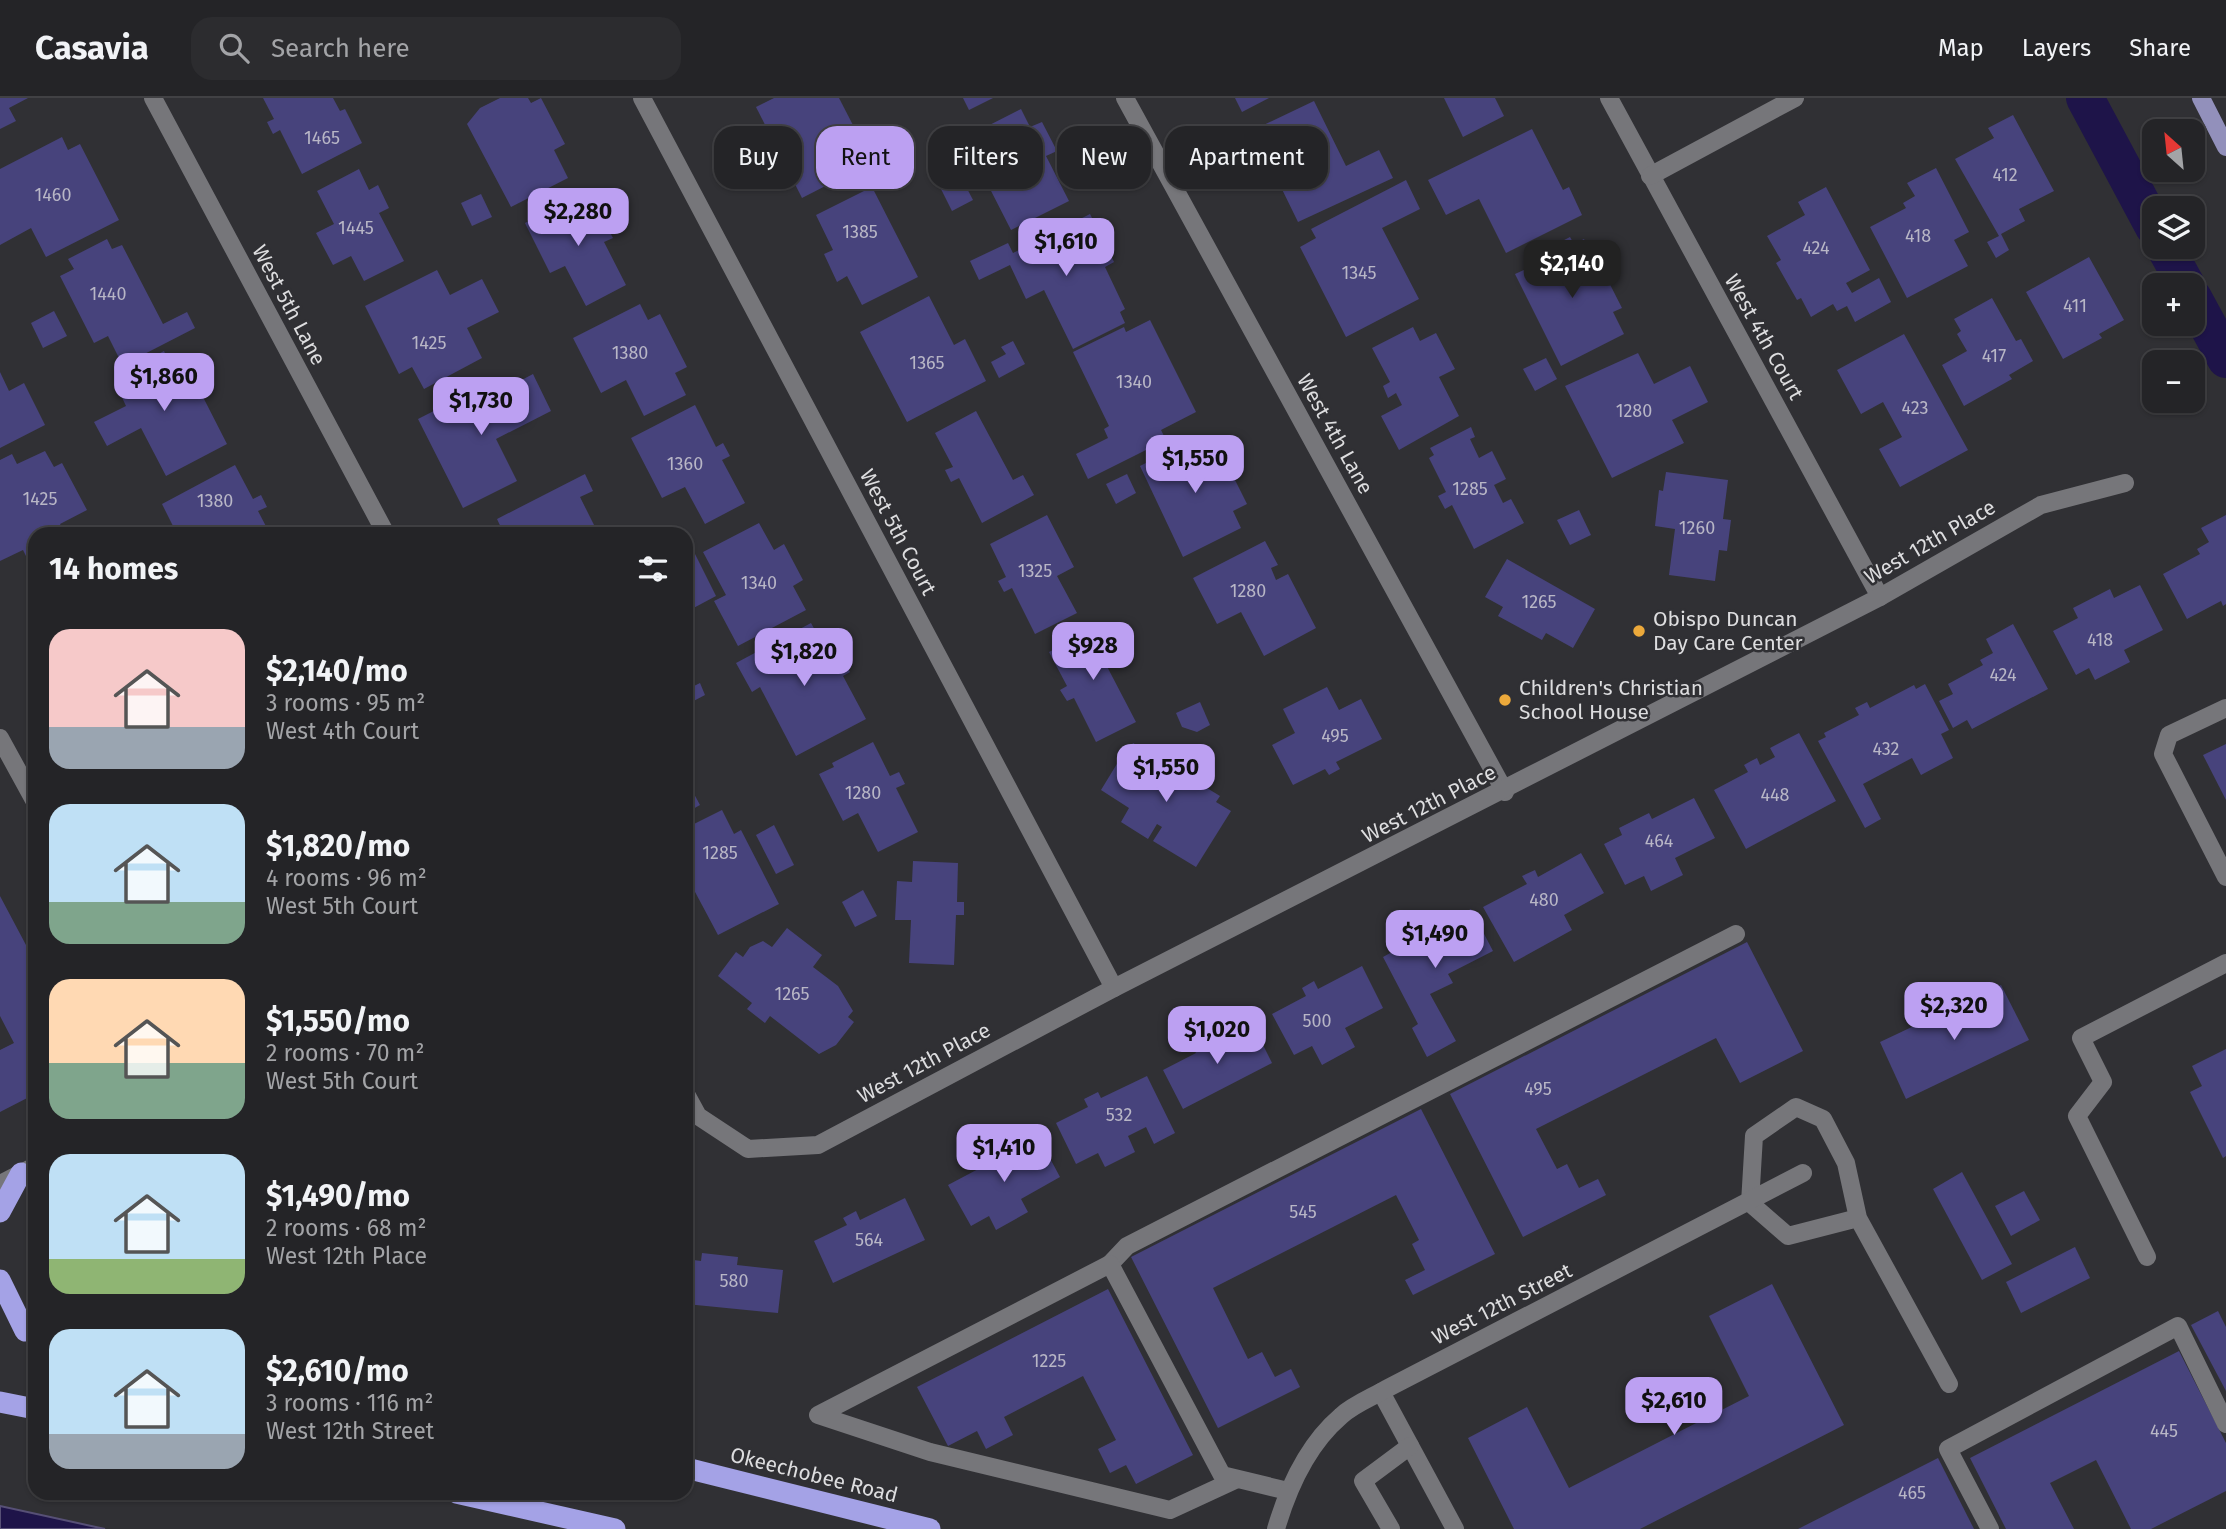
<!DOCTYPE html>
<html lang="en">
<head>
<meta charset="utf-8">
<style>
	body { margin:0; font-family:"Fira Sans",sans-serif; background:#2c2c2f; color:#f1f3f6; height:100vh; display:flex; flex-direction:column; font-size:26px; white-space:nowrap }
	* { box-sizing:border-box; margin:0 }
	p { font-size:23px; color:#a3a4a7 }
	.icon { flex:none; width:38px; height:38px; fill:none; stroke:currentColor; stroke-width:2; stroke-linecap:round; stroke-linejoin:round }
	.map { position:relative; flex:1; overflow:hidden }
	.panel { position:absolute; left:28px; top:429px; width:665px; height:973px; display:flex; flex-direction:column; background:#242427; border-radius:21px; box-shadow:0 2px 5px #0004,0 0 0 2px #414144 }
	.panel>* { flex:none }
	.top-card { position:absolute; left:714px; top:28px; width:665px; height:63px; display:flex; gap:14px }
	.needle { width:46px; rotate:333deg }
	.fabs { position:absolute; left:2142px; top:21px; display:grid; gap:14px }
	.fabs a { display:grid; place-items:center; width:63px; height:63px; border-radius:14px; background:#242427; box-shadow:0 2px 5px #0004,0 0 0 2px #414144; font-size:35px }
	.price { position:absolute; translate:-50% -60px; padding:0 16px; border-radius:14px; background:#bca0f2; color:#111; font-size:23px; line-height:46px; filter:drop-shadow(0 2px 4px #0008) }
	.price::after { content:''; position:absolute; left:50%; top:42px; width:21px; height:16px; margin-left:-10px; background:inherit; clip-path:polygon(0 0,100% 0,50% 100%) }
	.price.active { background:#222; color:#fff }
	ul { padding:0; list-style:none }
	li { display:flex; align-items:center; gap:21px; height:175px; padding:0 21px }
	li span { display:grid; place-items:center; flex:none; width:196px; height:140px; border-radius:21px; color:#555 }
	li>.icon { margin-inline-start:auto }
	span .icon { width:84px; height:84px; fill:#fffc; stroke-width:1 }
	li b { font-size:30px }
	h2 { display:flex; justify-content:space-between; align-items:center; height:84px; padding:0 21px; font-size:30px }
	.tag { padding:0 24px; border-radius:21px; background:#242427; box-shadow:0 2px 5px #0004,0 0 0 2px #414144; font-size:24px; line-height:63px }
	.tag.active { background:#bca0f2; color:#111 }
	header { display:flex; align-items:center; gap:42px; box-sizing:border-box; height:98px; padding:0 35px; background:#242427; border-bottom:2px solid #414144 }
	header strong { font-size:33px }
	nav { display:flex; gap:38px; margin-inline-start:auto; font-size:24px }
	.search { width:490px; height:63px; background:#2c2c2f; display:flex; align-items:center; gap:18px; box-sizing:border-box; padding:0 24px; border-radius:21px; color:#a3a4a7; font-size:26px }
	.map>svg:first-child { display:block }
	.water { fill:#1e1449; stroke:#575076; stroke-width:2 }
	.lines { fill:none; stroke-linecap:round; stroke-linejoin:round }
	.canal { stroke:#1e1449; stroke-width:38 }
	.building { fill:#47437c }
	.lane { stroke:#76767a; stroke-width:18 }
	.street { stroke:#76767a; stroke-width:18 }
	.primary { stroke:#9290bb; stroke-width:18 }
	.highway { stroke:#a4a2e6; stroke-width:21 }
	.poi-dot { fill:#eca93b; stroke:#303034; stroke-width:2.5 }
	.labels { text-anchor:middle; stroke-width:5; stroke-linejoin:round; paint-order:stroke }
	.number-label { font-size:18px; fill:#b8b6c6 }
	.street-label { font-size:21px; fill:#dddddf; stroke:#303034 }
	.poi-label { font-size:21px; fill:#dddddf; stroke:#303034; text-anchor:start }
</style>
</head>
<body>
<header>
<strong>Casavia</strong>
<div class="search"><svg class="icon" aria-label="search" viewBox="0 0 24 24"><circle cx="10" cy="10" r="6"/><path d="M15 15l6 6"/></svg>Search here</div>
<nav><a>Map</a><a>Layers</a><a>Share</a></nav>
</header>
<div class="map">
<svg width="2226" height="1431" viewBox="0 0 2226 1431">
	<rect width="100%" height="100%" fill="#303034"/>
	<polygon class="water" points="0,1408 105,1431 0,1431"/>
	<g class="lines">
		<g class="canal">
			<polyline points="2085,0 2154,129"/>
			<polyline points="2165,149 2186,187"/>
			<polyline points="2193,200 2226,261"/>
		</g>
	</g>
	<g class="building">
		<polygon points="0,0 28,0 9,10 16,23 0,31"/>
		<polygon points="263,0 333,0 340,13 345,11 362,45 302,76 280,32 273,36 267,24 274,21"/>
		<polygon points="500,0 528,0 531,5 541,0 565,46 554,52 568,80 511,109 467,26 480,10"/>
		<polygon points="774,0 839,0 872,64 802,100 756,9"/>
		<polygon points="963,0 993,0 969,12"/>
		<polygon points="1235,0 1269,0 1242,14"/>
		<polygon points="1444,0 1495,0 1504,18 1463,39"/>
		<polygon points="1314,3 1346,68 1379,52 1393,80 1298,124 1276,79 1270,82 1264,70 1270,67 1253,32"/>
		<polygon points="1021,11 1030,29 1042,24 1057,53 1046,58 1069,103 1011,132 964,40"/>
		<polygon points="2013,17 2054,93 2019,111 2025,123 2001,136 2009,152 1996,160 1987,144 1999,138 1955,61 1994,40 1988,30"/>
		<polygon points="1532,31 1563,92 1569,89 1582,117 1506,155 1479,101 1446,117 1428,82"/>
		<polygon points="62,39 68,52 80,46 119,122 46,159 31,130 0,147 0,71"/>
		<polygon points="1936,70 1969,134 1954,142 1968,168 1907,200 1870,129 1906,110 1903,105 1915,98 1907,85"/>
		<polygon points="359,71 369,92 378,87 389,110 379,115 404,163 364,183 351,158 333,167 316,135 334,126 317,93"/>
		<polygon points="961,79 973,102 952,113 940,89"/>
		<polygon points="1406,82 1420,111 1382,130 1419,201 1346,239 1300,149 1316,140 1311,131"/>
		<polygon points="872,89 918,179 862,207 847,178 837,184 824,156 833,152 816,117"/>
		<polygon points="1826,89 1870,172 1846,185 1852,195 1879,180 1891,204 1855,224 1847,208 1837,213 1833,206 1811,219 1801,200 1797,202 1776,165 1781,162 1767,138 1805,117 1798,104"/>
		<polygon points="583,95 592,114 598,111 613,140 604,144 626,187 586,208 565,168 550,175 525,125"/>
		<polygon points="481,96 492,119 472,128 461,105"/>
		<polygon points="1090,116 1114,164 1105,169 1125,211 1120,214 1125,225 1073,251 1044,192 1026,201 1010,167 979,182 970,163 1008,145 1013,155"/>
		<polygon points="1570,139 1574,146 1584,141 1592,158 1595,157 1622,210 1613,214 1624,236 1561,268 1515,176 1537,166 1533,158"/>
		<polygon points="107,141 112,151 122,147 163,226 187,214 195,230 127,265 124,258 119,260 108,238 94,245 60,178 74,171 68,161"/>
		<polygon points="2089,159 2124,222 2099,236 2102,240 2063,261 2026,194"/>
		<polygon points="437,172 450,197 482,181 499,214 467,230 482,260 424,291 412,269 399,276 365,208"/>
		<polygon points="929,198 954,247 965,241 986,283 907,324 860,234"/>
		<polygon points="1992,200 2016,243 2021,241 2033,263 2009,277 2012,281 1964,308 1942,267 1967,253 1957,236 1961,233 1954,221"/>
		<polygon points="640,206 648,222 660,216 687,269 675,275 686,297 644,318 626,282 601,295 573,240"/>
		<polygon points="54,213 67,238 43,250 31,225"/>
		<polygon points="1150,222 1196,314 1161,332 1166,342 1088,381 1076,356 1108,340 1104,331 1109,328 1073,254 1124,229 1126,234"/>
		<polygon points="1413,229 1420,243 1436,235 1455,271 1439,279 1459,318 1399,352 1381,318 1402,307 1396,295 1388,300 1383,288 1390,284 1372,250"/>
		<polygon points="1904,236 1968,352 1900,389 1879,351 1902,339 1883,304 1861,316 1837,272"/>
		<polygon points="1013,243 1025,266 999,280 991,264 1006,256 1001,249"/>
		<polygon points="164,253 168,262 181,256 227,346 166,378 141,330 107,348 94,324 126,308 117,289 121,286 117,277"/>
		<polygon points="1638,255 1654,286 1690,268 1708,304 1672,322 1684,345 1612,380 1565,288"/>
		<polygon points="1546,260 1557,281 1535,293 1523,271"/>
		<polygon points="0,274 9,293 24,285 45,327 0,350"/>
		<polygon points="533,276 551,313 496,341 517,383 463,410 418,321 473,293 478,305"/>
		<polygon points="695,307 716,349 723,345 730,358 722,362 745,405 705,426 685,389 662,400 631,340"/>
		<polygon points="976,313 1013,382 1023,377 1034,397 982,425 959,380 951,384 945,372 953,369 935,335"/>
		<polygon points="1471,329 1475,339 1470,341 1479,360 1492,353 1506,381 1494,387 1503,405 1511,401 1524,425 1474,451 1452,407 1445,411 1438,398 1446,394 1429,360 1434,357 1430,350"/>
		<polygon points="1197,339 1204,354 1218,348 1247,406 1233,413 1241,430 1183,459 1140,368"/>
		<polygon points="45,353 54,369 62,365 87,412 60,426 65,436 35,436 33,472 23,452 0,463 0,362 12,356 17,366"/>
		<polygon points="235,367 253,401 261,397 267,409 258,413 270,436 219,436 217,431 207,436 177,436 162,406"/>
		<polygon points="1666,374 1728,382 1723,421 1731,422 1727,453 1719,452 1715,483 1669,477 1675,431 1655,428 1659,392 1663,393"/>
		<polygon points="585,376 593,393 580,399 596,431 586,436 504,436 497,421"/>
		<polygon points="1127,376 1136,395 1116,406 1106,386"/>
		<polygon points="1579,412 1591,437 1570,447 1557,422"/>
		<polygon points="1047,417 1074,469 1057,478 1077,515 1035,536 1012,490 1004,494 998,483 1006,479 990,446"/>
		<polygon points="2226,417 2226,506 2223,508 2221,503 2187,521 2163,476 2200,456 2197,451 2209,444 2201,430"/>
		<polygon points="759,425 774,452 784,446 803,482 793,488 806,512 738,548 714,503 726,497 703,454"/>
		<polygon points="1265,443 1278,467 1271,470 1276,482 1288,476 1316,530 1264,558 1241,514 1217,526 1193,480"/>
		<polygon points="695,456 716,498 686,514 686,461"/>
		<polygon points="1507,461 1595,511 1573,550 1546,535 1542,542 1498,518 1503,509 1485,499"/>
		<polygon points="2140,487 2163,532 2124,552 2130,564 2095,582 2089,570 2076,577 2053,533 2078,520 2073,510 2110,491 2114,500"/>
		<polygon points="1108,524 1120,547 1101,557 1136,624 1096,644 1074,600 1067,603 1060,592 1067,588 1049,554"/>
		<polygon points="811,525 816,534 819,533 837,566 844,563 850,574 843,578 866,621 796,658 760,589 752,594 736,565"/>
		<polygon points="2013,526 2048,591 1972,631 1967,622 1953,630 1939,603 1953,596 1948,586 1983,567 1980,562 1993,555 1986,541"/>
		<polygon points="700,585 705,597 686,607 686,592"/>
		<polygon points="1925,586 1949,632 1941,636 1953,660 1921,677 1912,660 1863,686 1881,721 1865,730 1818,643 1826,639 1824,635 1859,617 1855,610 1867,604 1870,610 1914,587 1916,591"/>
		<polygon points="1327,589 1339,612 1361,601 1382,641 1336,664 1340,671 1329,677 1325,671 1293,687 1272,647 1295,635 1283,611"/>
		<polygon points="1200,604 1210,627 1197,634 1182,629 1176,615"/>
		<polygon points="1799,635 1836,703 1746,751 1714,692 1748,674 1744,667 1751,663 1757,660 1760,667 1775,659 1770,650"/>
		<polygon points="873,644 890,678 899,674 905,686 896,690 918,734 878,754 858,715 843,723 819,676 834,669 832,665"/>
		<polygon points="1133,645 1220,698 1216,704 1231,713 1196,769 1153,743 1162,729 1157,726 1148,741 1121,724 1129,710 1101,692 1126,651 1129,653"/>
		<polygon points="2226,646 2226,702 2203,657"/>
		<polygon points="686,681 700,707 686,715"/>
		<polygon points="1694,700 1715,740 1675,760 1683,777 1651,793 1644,778 1625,787 1604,746 1622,737 1619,730 1649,715 1652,721"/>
		<polygon points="722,712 734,736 741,732 779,806 718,837 694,792 686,793 686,783 689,781 686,775 686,730"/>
		<polygon points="774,727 794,767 776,776 756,737"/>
		<polygon points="1581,755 1604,795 1564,817 1572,832 1514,864 1483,809 1527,786 1522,778 1535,772 1538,779"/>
		<polygon points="913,763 958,765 957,804 964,804 964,817 956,817 954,867 909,865 911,822 895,822 897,783 912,784"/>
		<polygon points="863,792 877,818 855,829 842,804"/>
		<polygon points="0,798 35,864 35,996 0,1014 0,952 14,945 0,918"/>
		<polygon points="1471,811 1493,853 1448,876 1453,885 1430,896 1456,943 1427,959 1412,930 1418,926 1383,859 1410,844 1404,832 1439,813 1445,825"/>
		<polygon points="787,830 822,857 813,869 838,888 853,913 848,919 854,924 836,947 819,956 770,918 765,925 747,911 752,905 718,878 736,854 743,859 750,849 763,843 772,849"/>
		<polygon points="1747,844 1803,953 1740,985 1716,940 1536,1031 1557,1071 1567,1066 1579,1090 1598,1081 1606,1097 1523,1139 1450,996"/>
		<polygon points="1362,868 1383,910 1345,930 1355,949 1322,967 1312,948 1294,957 1272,916 1306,898 1302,890 1314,883 1318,891"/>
		<polygon points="2001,887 2029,942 1906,1001 1880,944"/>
		<polygon points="1252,925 1272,965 1183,1011 1163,972 1196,955 1192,947 1204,941 1208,948"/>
		<polygon points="2226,951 2226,1058 2223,1060 2190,994 2202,988 2192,968"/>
		<polygon points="1147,978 1175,1035 1154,1046 1146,1029 1128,1038 1135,1054 1105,1069 1098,1055 1076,1066 1056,1025 1088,1009 1084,1001 1098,994 1101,1000"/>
		<polygon points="1421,1011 1495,1156 1413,1197 1405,1182 1425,1172 1412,1146 1419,1142 1396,1097 1213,1190 1248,1261 1262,1254 1275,1279 1291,1271 1300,1289 1218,1330 1131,1159"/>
		<polygon points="1038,1038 1060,1079 1021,1101 1028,1114 996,1132 989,1118 971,1128 948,1087 982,1069 979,1062 987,1058 995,1053 998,1060"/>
		<polygon points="1962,1074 2012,1166 1982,1182 1933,1091"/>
		<polygon points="2024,1093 2040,1122 2011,1138 1995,1108"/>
		<polygon points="905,1100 925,1142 833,1185 814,1143 847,1127 843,1120 856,1113 860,1122"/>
		<polygon points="2075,1149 2090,1180 2021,1215 2006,1184"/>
		<polygon points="702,1155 738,1159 737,1167 783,1172 778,1215 686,1206 686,1161 701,1163"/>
		<polygon points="1772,1186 1844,1327 1640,1431 1514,1431 1468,1340 1527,1309 1569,1390 1749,1298 1709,1218"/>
		<polygon points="1108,1191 1193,1357 1136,1386 1126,1367 1110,1375 1098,1351 1116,1342 1083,1278 1004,1319 1013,1337 986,1351 977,1333 948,1348 917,1289"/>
		<polygon points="2218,1213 2226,1229 2226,1293 2191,1227"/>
		<polygon points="2179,1253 2226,1345 2226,1393 2151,1431 2131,1431 2096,1362 2050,1385 2074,1431 2006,1431 1970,1360"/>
		<polygon points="1938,1360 1974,1431 1798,1431"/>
	</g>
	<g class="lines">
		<g class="lane">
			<polyline points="2226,610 2169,637 2163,656 2226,779"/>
			<polyline points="1858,1120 1846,1065 1823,1021 1796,1009 1754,1038 1750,1105 1788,1138 1858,1120 1949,1286"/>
			<polyline points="2147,1159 2077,1018 2103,984 2081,940 2226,865"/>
			<polyline points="1110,1166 1127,1148 1736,836"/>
			<polyline points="1381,1294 1455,1431"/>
			<polyline points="1237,1381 1170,1412 930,1354 818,1317 1110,1166 1222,1377 1288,1393"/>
			<polyline points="1391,1431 1363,1383 1410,1348"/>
			<polyline points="1990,1431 1948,1351 2178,1228 2226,1326"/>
		</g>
		<g class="street">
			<polyline points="153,0 386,436"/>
			<polyline points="642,0 1114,890"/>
			<polyline points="1125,0 1505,694"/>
			<polyline points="1609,0 1880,499"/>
			<polyline points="1650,78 1795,0"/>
			<polyline points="0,640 35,704"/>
			<polyline points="686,996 698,1018 748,1051 818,1047 1114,890 1880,499 2041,407 2125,385"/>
			<polyline points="0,1086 35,1068"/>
			<path d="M1276,1431C1288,1390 1307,1347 1341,1318C1354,1306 1373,1299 1388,1290L1803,1075"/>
		</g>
		<polyline class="primary" points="2201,0 2226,49"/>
		<g class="highway">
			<polyline points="0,1114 21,1075"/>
			<polyline points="0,1182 25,1233"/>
			<polyline points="0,1304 35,1311"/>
			<polyline points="686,1370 930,1431"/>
			<polyline points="456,1395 615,1431"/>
		</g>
	</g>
	<g class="poi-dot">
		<circle cx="1639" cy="533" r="7"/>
		<circle cx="1505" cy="602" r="7"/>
	</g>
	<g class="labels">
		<g class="number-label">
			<text x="322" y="46">1465</text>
			<text x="2005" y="83">412</text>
			<text x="53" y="103">1460</text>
			<text x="356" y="136">1445</text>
			<text x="860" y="140">1385</text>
			<text x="1918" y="144">418</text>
			<text x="1816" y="156">424</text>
			<text x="1359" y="181">1345</text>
			<text x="108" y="202">1440</text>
			<text x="2075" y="214">411</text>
			<text x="429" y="251">1425</text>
			<text x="630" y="261">1380</text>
			<text x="1994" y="264">417</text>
			<text x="927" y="271">1365</text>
			<text x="1134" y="290">1340</text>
			<text x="1915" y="316">423</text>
			<text x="1634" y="319">1280</text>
			<text x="685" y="372">1360</text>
			<text x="1470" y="397">1285</text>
			<text x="40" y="407">1425</text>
			<text x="215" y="409">1380</text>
			<text x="1697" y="436">1260</text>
			<text x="1035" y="479">1325</text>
			<text x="759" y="491">1340</text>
			<text x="1248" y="499">1280</text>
			<text x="1539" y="510">1265</text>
			<text x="2100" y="548">418</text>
			<text x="2003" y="583">424</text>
			<text x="1335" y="644">495</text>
			<text x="1886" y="657">432</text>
			<text x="863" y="701">1280</text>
			<text x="1775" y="703">448</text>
			<text x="1659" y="749">464</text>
			<text x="720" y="761">1285</text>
			<text x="1544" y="808">480</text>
			<text x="792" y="902">1265</text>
			<text x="1317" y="929">500</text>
			<text x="1538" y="997">495</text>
			<text x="1119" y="1023">532</text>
			<text x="1303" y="1120">545</text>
			<text x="869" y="1148">564</text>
			<text x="734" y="1189">580</text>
			<text x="1049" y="1269">1225</text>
			<text x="2164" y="1339">445</text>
			<text x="1912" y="1401">465</text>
		</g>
		<g class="street-label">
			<text transform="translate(289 207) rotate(62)" y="7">West 5th Lane</text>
			<text transform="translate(1764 239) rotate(61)" y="7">West 4th Court</text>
			<text transform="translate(1335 336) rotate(61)" y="7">West 4th Lane</text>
			<text transform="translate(898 434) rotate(62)" y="7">West 5th Court</text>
			<text transform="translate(1930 444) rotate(-30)" y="7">West 12th Place</text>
			<text transform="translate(1429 706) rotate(-27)" y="7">West 12th Place</text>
			<text transform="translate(924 965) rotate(-28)" y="7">West 12th Place</text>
			<text transform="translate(1502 1206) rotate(-27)" y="7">West 12th Street</text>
			<text transform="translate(814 1377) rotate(14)" y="7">Okeechobee Road</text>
		</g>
		<g class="poi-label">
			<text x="1653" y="528">Obispo Duncan<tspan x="1653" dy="24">Day Care Center</tspan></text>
			<text x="1519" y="597">Children's Christian<tspan x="1519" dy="24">School House</tspan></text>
		</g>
	</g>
</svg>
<div class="fabs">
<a><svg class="needle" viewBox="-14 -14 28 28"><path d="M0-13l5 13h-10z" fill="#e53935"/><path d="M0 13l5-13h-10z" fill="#a3a4a7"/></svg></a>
<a><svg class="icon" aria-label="layers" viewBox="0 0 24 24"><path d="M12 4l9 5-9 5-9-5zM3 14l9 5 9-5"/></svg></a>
<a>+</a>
<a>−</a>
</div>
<b class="price" style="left:578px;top:150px">$2,280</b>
<b class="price" style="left:1066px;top:180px">$1,610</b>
<b class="price active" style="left:1572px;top:202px">$2,140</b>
<b class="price" style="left:164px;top:315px">$1,860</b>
<b class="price" style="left:481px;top:339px">$1,730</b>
<b class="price" style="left:1195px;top:397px">$1,550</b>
<b class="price" style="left:1093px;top:584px">$928</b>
<b class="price" style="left:804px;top:590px">$1,820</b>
<b class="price" style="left:1166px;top:706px">$1,550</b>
<b class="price" style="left:1435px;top:872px">$1,490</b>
<b class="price" style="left:1954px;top:944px">$2,320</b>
<b class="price" style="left:1217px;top:968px">$1,020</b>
<b class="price" style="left:1004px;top:1086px">$1,410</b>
<b class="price" style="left:1674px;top:1339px">$2,610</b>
<div class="top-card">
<a class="tag">Buy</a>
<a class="tag active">Rent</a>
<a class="tag">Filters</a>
<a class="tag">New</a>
<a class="tag">Apartment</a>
</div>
<section class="panel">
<h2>14 homes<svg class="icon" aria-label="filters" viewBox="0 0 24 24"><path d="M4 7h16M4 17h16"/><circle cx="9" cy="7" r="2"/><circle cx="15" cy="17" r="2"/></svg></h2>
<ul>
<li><span style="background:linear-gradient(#f6c9c9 70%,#9aa5b1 0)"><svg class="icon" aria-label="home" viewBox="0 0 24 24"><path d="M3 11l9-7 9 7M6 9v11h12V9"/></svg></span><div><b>$2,140/mo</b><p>3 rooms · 95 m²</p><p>West 4th Court</p></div></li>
<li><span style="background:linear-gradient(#bfe0f5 70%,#7fa58c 0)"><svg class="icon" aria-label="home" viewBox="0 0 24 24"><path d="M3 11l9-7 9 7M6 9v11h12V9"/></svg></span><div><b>$1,820/mo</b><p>4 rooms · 96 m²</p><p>West 5th Court</p></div></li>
<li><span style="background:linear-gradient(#ffd9b3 60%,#7fa58c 0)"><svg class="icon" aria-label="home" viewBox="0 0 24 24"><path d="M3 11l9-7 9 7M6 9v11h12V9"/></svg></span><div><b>$1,550/mo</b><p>2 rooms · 70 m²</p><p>West 5th Court</p></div></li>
<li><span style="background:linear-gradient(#bfe0f5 75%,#8fb573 0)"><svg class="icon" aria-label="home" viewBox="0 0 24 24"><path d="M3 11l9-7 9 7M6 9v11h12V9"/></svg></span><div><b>$1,490/mo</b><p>2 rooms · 68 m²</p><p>West 12th Place</p></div></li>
<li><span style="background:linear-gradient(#bfe0f5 75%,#9aa5b1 0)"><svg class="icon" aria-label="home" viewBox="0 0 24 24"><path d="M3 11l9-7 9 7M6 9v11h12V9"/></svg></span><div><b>$2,610/mo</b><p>3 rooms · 116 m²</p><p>West 12th Street</p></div></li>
</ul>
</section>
</div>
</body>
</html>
